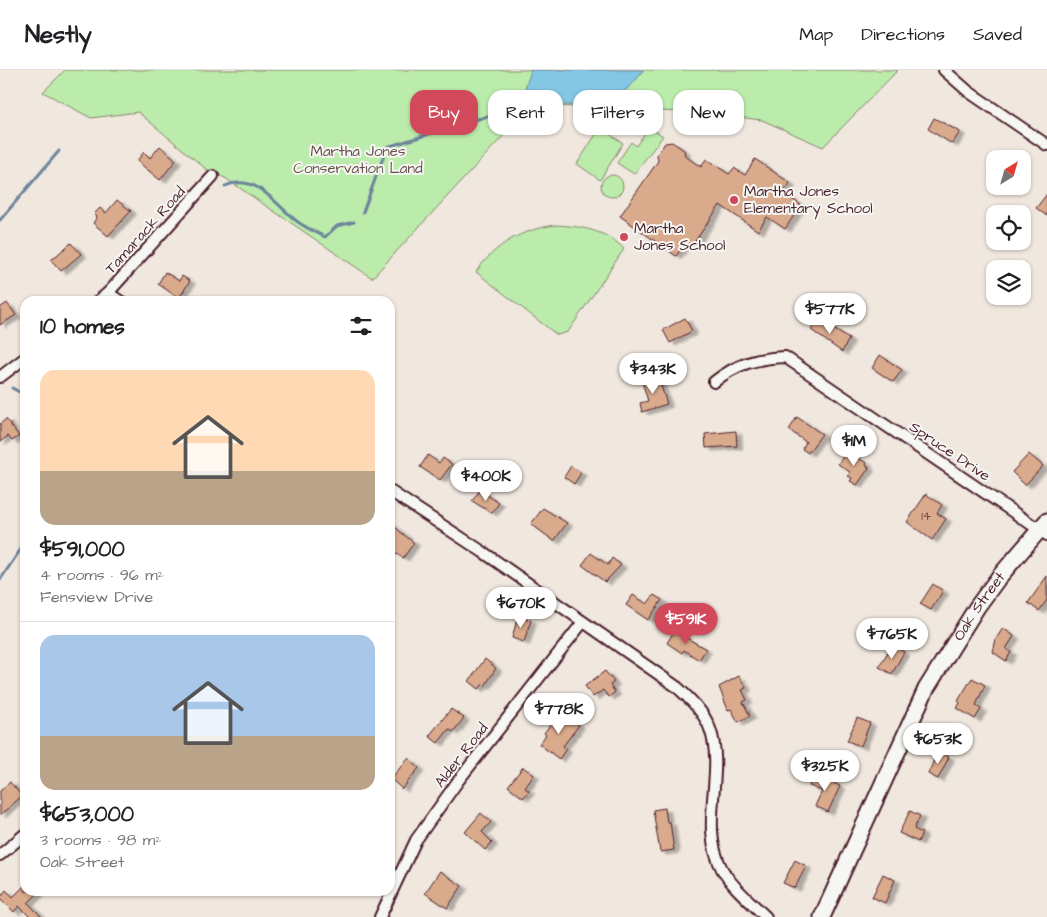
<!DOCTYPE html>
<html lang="en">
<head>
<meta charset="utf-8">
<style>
	body { margin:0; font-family:"Architects Daughter",sans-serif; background:#f2f2f2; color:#202124; height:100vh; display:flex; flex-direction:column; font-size:19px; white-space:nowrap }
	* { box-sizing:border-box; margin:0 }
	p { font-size:16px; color:#757577 }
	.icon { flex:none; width:28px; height:28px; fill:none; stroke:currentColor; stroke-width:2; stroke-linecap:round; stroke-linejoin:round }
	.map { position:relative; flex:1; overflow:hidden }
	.drawer { position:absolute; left:20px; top:226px; width:375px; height:600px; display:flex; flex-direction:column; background:#fff; border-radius:15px; box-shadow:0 1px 4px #0004 }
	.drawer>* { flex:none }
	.top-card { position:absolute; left:410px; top:20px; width:475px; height:45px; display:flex; gap:10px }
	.needle { width:32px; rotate:37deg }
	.controls { position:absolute; left:986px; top:80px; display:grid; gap:10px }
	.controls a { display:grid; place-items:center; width:45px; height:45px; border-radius:10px; background:#fff; box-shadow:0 1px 4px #0004; font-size:25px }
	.price { position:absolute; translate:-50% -42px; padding:0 11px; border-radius:18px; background:#fff; color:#222; font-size:16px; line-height:32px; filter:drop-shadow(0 1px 2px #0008) }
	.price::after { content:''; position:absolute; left:50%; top:30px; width:15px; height:11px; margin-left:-8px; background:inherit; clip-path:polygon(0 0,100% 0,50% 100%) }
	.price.on { background:#d1495b; color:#fff }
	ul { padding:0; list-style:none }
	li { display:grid; align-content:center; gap:10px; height:265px; padding:0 20px }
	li+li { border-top:1px solid #e0e0e0 }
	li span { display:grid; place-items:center; height:155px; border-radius:15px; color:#555 }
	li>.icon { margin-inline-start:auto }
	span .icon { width:90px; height:90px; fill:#fffc; stroke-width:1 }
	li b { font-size:21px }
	h2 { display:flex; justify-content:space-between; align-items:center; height:60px; padding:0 20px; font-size:21px }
	.tag { padding:0 18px; border-radius:15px; background:#fff; box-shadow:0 1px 4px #0004; font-size:18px; line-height:45px }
	.tag.on { background:#d1495b; color:#fff }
	header { display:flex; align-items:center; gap:30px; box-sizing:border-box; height:70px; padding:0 25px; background:#fff; border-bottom:1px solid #e0e0e0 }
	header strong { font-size:24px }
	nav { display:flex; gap:28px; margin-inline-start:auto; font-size:18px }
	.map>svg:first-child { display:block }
	.green { fill:#bcecab; stroke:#83866b }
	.water { fill:#84c7e5; stroke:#6d849b }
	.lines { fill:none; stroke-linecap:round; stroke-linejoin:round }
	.stream { stroke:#6d849b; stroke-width:3 }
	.building { fill:#daaa8c; stroke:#4a1f2b; filter:url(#shadow) }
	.street-casing { stroke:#4a1f2b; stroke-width:14 }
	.secondary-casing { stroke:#4a1f2b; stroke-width:19 }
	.street { stroke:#f6f6f2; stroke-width:10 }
	.secondary { stroke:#f6f6f2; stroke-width:15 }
	.poi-dot { fill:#d1495b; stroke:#f6f6f2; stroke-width:2 }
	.labels { text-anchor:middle; stroke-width:4; stroke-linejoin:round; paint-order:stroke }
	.number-label { font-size:12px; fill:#6e4243 }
	.park-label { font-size:15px; fill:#66524b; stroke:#f6f6f2 }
	.poi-label { font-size:15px; fill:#4a1f2b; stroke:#f6f6f2; text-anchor:start }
	.street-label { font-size:15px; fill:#4a1f2b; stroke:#f6f6f2 }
</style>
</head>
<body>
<header>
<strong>Nestly</strong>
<nav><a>Map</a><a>Directions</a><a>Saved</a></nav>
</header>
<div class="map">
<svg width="1047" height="847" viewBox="0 0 1047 847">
	<defs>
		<filter id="shadow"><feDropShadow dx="5.5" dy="3" stdDeviation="1" flood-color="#0004"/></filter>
	</defs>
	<rect width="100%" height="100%" fill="#f0e7de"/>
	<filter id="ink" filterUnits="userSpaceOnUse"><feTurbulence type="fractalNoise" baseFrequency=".02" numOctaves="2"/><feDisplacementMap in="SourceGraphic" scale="10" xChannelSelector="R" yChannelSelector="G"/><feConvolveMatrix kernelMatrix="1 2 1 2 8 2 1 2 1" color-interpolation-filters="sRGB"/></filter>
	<g filter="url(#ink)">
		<g class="green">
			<polygon points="65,0 898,0 823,77 762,50 702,43 552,36 529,38 372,208 225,108 206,99 138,42 91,48 43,22"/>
			<polygon points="649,57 663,66 634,104 617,93 631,72 636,76"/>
			<polygon points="600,58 623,73 600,110 577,94"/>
			<circle cx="612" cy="116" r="11"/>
			<path d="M555,155C580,156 606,160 624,179L568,262L557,265L476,202C496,173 522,160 555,155Z"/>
		</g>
		<path class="water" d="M531,0H643C636,13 617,30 601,34C585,38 549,33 531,33L525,19Z"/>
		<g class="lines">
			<g class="stream">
				<polyline points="523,30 531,26"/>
				<path d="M225,116C257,102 275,135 298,152C306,158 316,162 325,167L337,156L354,152"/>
				<polyline points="363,142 387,77 514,38"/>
				<polyline points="0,150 59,81"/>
				<polyline points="12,318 25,325"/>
				<polyline points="0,510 25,473"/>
			</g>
		</g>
		<g class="building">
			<polygon points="934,48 960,62 952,74 928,59"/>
			<polygon points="672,72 684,80 685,86 701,97 706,89 729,104 734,98 745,105 755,89 790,113 783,123 801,135 785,159 767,147 758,161 720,135 691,177 685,173 676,186 620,146 658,91 657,85 665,73"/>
			<polygon points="160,76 176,90 160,110 137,91 144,82 150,88"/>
			<polygon points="1047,124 1047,146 1036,138"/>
			<polygon points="117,130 131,141 108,166 93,153 97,147 94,144 100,138 106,143"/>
			<polygon points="71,173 81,184 61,201 51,190"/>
			<polygon points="165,202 179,211 182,206 190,211 179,228 158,214"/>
			<polygon points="7,233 16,245 0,255 0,238"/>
			<polygon points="685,248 692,261 670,273 663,260"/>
			<polygon points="818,249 849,269 842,282 811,260"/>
			<polygon points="880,285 902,300 893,312 872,298"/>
			<polygon points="658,307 667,334 642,342 640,333 648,331 642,312"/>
			<polygon points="797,347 822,364 808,383 802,379 806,372 789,360"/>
			<polygon points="6,349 19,366 12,371 8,366 0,372 0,354"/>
			<polygon points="736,361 737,376 706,378 705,364"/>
			<polygon points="846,382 867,393 866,395 869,398 857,415 850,411 852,408 848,406 850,402 838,394"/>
			<polygon points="1029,384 1043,396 1025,415 1012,402"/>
			<polygon points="428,385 439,393 443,388 452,394 440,410 420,397"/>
			<polygon points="571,396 581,403 574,414 564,407"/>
			<polygon points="480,420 499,433 492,443 472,431"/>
			<polygon points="926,424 942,435 937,443 946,449 932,470 907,452"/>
			<polygon points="543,438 567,453 554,471 531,454"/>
			<polygon points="390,453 414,473 403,488 390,479"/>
			<polygon points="591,483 608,495 612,488 621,495 605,512 582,495"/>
			<polygon points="1047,506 1047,530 1039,541 1028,533"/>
			<polygon points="933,514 943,521 931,540 920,534"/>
			<polygon points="633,525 647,534 654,525 662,530 648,550 626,535"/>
			<polygon points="518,546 531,550 524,572 512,568"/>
			<polygon points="1003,558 1014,566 1006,579 1011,582 1006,591 993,582 996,569"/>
			<polygon points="674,561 706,579 699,590 684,580 682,583 667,573"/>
			<polygon points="892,575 904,582 892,604 879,597"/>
			<polygon points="485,589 496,598 485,616 483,614 479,619 469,611"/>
			<polygon points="605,601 614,612 610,615 615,622 609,627 603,620 593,627 585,616"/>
			<polygon points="739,606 746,618 742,620 747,630 743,632 750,646 738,652 731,639 728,640 719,617"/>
			<polygon points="972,608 985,615 976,635 981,639 975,649 957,638 960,633 958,631"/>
			<polygon points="451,639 464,648 453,662 449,659 438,673 429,666"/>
			<polygon points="561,641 579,655 563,676 566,679 559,689 539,674 546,665 544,663"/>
			<polygon points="857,648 870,653 861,676 847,671"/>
			<polygon points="938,681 949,687 938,709 928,704"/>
			<polygon points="408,688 419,698 402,719 391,709"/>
			<polygon points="523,697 534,705 525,718 529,721 523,728 508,716"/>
			<polygon points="814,704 840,716 828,742 815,736 822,721 809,716"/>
			<polygon points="10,712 22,726 0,745 0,721"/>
			<polygon points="665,738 667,752 670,752 674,780 660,782 653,740"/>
			<polygon points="910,741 920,746 914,759 922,763 918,772 899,763"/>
			<polygon points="481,743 491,752 482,762 492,772 485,780 465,762"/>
			<polygon points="795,790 806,796 795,818 783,813"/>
			<polygon points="440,801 462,816 447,838 425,823"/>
			<polygon points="883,804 895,810 885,833 872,827"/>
			<polygon points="25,815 25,821 40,821 28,833 42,847 30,847 19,836 14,842 0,828 6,820 13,827"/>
		</g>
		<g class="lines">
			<g class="street-casing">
				<g id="street">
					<polyline points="944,0 969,22 1047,75"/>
					<polyline points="108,223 120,231"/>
					<polyline points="98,231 108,223 213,106"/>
					<polyline points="0,307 25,288"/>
					<path d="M714,312C736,294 757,288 785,287L1047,465"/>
					<path d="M390,421L483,482L677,617C689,628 705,643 710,659C726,703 698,755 722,799C732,817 751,832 766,847"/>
					<polyline points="0,785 25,764"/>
					<polyline points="380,847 416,770 458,711 583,552"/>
				</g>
			</g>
			<g class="secondary-casing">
				<g id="secondary">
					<path id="s1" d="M822,847L926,619L977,537L999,507L1047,451"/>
				</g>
			</g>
			<use href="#street" class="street"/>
			<use href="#secondary" class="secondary"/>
		</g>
	</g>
	<g class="poi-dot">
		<circle cx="734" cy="130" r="5"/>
		<circle cx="624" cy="167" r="5"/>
	</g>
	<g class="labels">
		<g class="number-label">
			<text x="926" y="450">14</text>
		</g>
		<g class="park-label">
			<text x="358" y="86">Martha Jones<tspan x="358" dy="17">Conservation Land</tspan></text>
		</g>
		<g class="poi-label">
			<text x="744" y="126">Martha Jones<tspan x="744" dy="17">Elementary School</tspan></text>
			<text x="634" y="163">Martha<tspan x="634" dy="17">Jones School</tspan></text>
		</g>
		<g class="street-label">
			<text transform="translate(145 160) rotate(-48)" y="5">Tamarack Road</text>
			<text transform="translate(950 381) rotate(34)" y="5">Spruce Drive</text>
			<text dy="5" stroke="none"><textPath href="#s1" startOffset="349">Oak Street</textPath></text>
			<text transform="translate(461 685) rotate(-52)" y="5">Alder Road</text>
		</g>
	</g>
</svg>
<div class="controls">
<a><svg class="needle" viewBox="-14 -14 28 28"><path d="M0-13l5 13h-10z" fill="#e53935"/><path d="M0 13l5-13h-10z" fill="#757577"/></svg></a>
<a><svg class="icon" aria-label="locate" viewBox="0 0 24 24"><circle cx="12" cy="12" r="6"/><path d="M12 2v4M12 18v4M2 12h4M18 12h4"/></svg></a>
<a><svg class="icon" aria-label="layers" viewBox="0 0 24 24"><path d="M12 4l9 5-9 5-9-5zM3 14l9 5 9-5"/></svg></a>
</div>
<b class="price" style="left:830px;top:265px">$577K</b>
<b class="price" style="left:653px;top:325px">$343K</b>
<b class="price" style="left:854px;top:397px">$1M</b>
<b class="price" style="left:486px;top:432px">$400K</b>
<b class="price" style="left:521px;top:559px">$670K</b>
<b class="price on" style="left:686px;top:575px">$591K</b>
<b class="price" style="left:892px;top:590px">$765K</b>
<b class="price" style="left:559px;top:665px">$778K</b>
<b class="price" style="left:938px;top:695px">$653K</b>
<b class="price" style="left:825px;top:722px">$325K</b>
<div class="top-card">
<a class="tag on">Buy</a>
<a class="tag">Rent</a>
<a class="tag">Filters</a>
<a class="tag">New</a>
</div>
<section class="drawer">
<h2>10 homes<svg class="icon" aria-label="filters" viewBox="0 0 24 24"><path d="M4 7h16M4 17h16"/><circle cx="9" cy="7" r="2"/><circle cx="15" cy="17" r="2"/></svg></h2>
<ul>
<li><span style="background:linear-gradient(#ffd9b3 65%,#b9a48a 0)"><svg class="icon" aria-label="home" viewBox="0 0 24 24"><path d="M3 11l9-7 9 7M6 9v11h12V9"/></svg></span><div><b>$591,000</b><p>4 rooms · 96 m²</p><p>Fensview Drive</p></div></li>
<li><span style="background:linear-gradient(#a9c7e8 65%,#b9a48a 0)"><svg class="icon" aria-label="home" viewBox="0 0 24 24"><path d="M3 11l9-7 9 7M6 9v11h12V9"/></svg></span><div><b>$653,000</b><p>3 rooms · 98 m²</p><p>Oak Street</p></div></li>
</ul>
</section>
</div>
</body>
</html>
